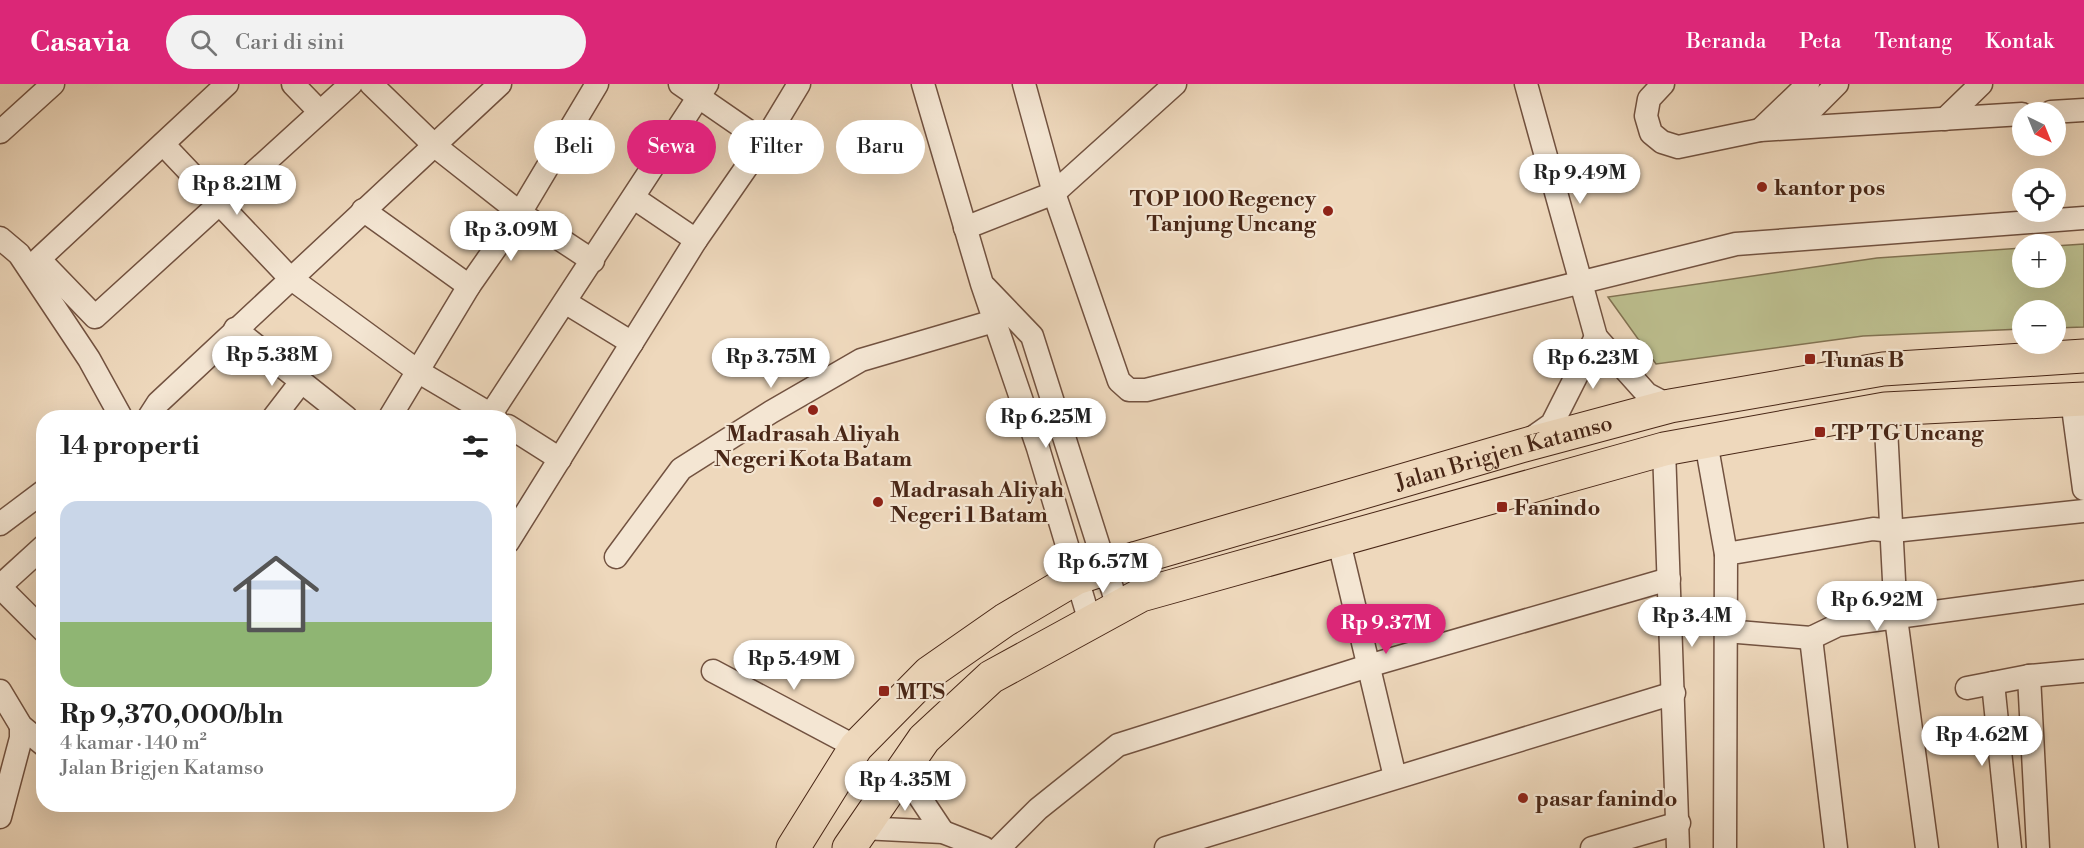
<!DOCTYPE html>
<html lang="id">
<head>
<meta charset="utf-8">
<style>
	body { margin:0; font-family:"Libre Bodoni",serif; background:#f2f2f2; color:#222; height:100vh; display:flex; flex-direction:column; font-size:22px; white-space:nowrap }
	* { box-sizing:border-box; margin:0 }
	p { font-size:20px; color:#767676 }
	.icon { flex:none; width:33px; height:33px; fill:none; stroke:currentColor; stroke-width:2; stroke-linecap:round; stroke-linejoin:round }
	.map { position:relative; flex:1; overflow:hidden }
	.details { position:absolute; left:36px; top:326px; width:480px; height:402px; display:flex; flex-direction:column; background:#fff; border-radius:24px; box-shadow:0 6px 24px #0002 }
	.details>* { flex:none }
	.banner { position:absolute; left:534px; top:36px; width:570px; height:54px; display:flex; gap:12px }
	.needle { width:39px; rotate:137deg }
	.tools { position:absolute; left:2012px; top:18px; display:grid; gap:12px }
	.tools a { display:grid; place-items:center; width:54px; height:54px; border-radius:50%; background:#fff; box-shadow:0 6px 24px #0002; font-size:30px }
	.price { position:absolute; translate:-50% -51px; padding:0 14px; border-radius:21px; background:#fff; color:#222; font-size:20px; line-height:39px; filter:drop-shadow(0 2px 3px #0008) }
	.price::after { content:''; position:absolute; left:50%; top:36px; width:18px; height:14px; margin-left:-9px; background:inherit; clip-path:polygon(0 0,100% 0,50% 100%) }
	.price.active { background:#db2777; color:#fff }
	ul { padding:0; list-style:none }
	li { display:grid; align-content:center; gap:12px; height:318px; padding:0 24px }
	li+li { border-top:2px solid #e0e0e0 }
	li span { display:grid; place-items:center; height:186px; border-radius:18px; color:#555 }
	li>.icon { margin-inline-start:auto }
	span .icon { width:108px; height:108px; fill:#fffc; stroke-width:1 }
	li b { font-size:26px }
	h2 { display:flex; justify-content:space-between; align-items:center; height:72px; padding:0 24px; font-size:26px }
	.chip { padding:0 21px; border-radius:27px; background:#fff; box-shadow:0 6px 24px #0002; font-size:21px; line-height:54px }
	.chip.active { background:#db2777; color:#fff }
	header { display:flex; align-items:center; gap:36px; box-sizing:border-box; height:84px; padding:0 30px; background:#db2777; color:#fff }
	header strong { font-size:28px }
	nav { display:flex; gap:33px; margin-inline-start:auto; font-size:21px }
	.search { width:420px; height:54px; background:#f2f2f2; display:flex; align-items:center; gap:15px; box-sizing:border-box; padding:0 21px; border-radius:33px; color:#767676; font-size:22px }
	.map>svg:first-child { display:block }
	.green { fill:#bcbe8e; stroke:#827252; stroke-width:1.5 }
	.lines { fill:none; stroke-linecap:round; stroke-linejoin:round }
	.minor-casing { stroke:#725240; stroke-width:25 }
	.highway-casing { stroke:#482616; stroke-width:35 }
	.minor { stroke:#f4e6d3; stroke-width:22 }
	.highway { stroke:#eed8bc; stroke-width:33 }
	.poi-dot { fill:#8f2418; stroke:#f4e6d3; stroke-width:2 }
	.labels { text-anchor:middle; stroke-width:4.5; stroke-linejoin:round; paint-order:stroke }
	.poi-label { font-size:22px; font-weight:bold; fill:#482616; stroke:#f4e6d3; text-anchor:start }
	.street-label { font-size:22px; fill:#482616; stroke:#f4e6d3 }
</style>
</head>
<body>
<header>
<strong>Casavia</strong>
<div class="search"><svg class="icon" aria-label="search" viewBox="0 0 24 24"><circle cx="10" cy="10" r="6"/><path d="M15 15l6 6"/></svg>Cari di sini</div>
<nav><a>Beranda</a><a>Peta</a><a>Tentang</a><a>Kontak</a></nav>
</header>
<div class="map">
<svg width="2084" height="764" viewBox="0 0 2084 764">
	<rect width="100%" height="100%" fill="#eed8bc"/>
	<filter id="stains"><feTurbulence type="fractalNoise" baseFrequency=".00333" numOctaves="4"/><feColorMatrix values="0 0 0 0 .2 0 0 0 0 .09 0 0 0 0 .02 0 0 0 .5 -.17"/></filter>
	<radialGradient id="worn" r=".72"><stop offset=".6" stop-color="#630" stop-opacity="0"/><stop offset="1" stop-color="#630" stop-opacity=".3"/></radialGradient>
	<polygon class="green" points="2084,160 2084,243 2055,244 2055,226 2022,226 2022,245 1863,252 1656,280 1608,213 1877,174 2022,164 2022,194 2055,194 2055,162"/>
	<g class="lines">
		<g class="minor-casing">
			<g id="minor">
				<polyline points="227,0 39,175 95,233 351,0"/>
				<polyline points="293,0 320,28"/>
				<polyline points="371,0 435,62 520,129 593,177"/>
				<polyline points="680,0 764,58"/>
				<polyline points="923,0 982,200 1038,364 1090,538"/>
				<polyline points="1024,0 1054,109 1119,297 1129,306 1146,306 1736,160 2084,134"/>
				<polyline points="1526,0 1596,253"/>
				<polyline points="1663,0 1649,15 1646,32 1651,49 1662,58 1678,63 1760,46 2022,30"/>
				<polyline points="2051,28 2084,26"/>
				<polyline points="1945,35 1981,0"/>
				<polyline points="1794,43 1837,0"/>
				<polyline points="1760,46 1808,0"/>
				<polyline points="0,48 53,0"/>
				<polyline points="163,60 289,193 419,288 495,333"/>
				<polyline points="634,114 696,156"/>
				<polyline points="363,126 469,202"/>
				<polyline points="965,144 1054,109 1175,0"/>
				<polyline points="0,154 19,170 89,275 121,333"/>
				<polyline points="985,203 1032,252 1118,523"/>
				<polyline points="565,218 632,259"/>
				<polyline points="235,245 346,333"/>
				<polyline points="2072,316 2084,405"/>
				<polyline points="1885,325 1896,534 1927,764"/>
				<polyline points="149,333 158,319 500,0"/>
				<polyline points="274,333 301,298"/>
				<polyline points="390,333 469,202 520,129 597,0"/>
				<polyline points="489,333 707,0"/>
				<polyline points="508,342 560,375"/>
				<polyline points="1532,354 1552,340 1596,253 1647,310 1670,322"/>
				<polyline points="1706,358 1726,470"/>
				<polyline points="1664,365 1678,764"/>
				<polyline points="0,440 44,407"/>
				<polyline points="508,458 696,156 764,58 799,0"/>
				<polyline points="1339,458 1395,693"/>
				<polyline points="616,473 681,385 771,328 861,276 994,237"/>
				<polyline points="0,502 44,462"/>
				<polyline points="0,503 44,547"/>
				<polyline points="1726,547 1811,554 1838,541 2084,508"/>
				<polyline points="1811,554 1836,764"/>
				<polyline points="713,587 856,663"/>
				<polyline points="2029,592 2038,764"/>
				<polyline points="1993,599 2010,764"/>
				<polyline points="1967,604 2029,592 2084,587"/>
				<polyline points="0,607 21,642 44,661"/>
				<polyline points="901,685 943,748"/>
				<polyline points="0,733 21,654 21,642"/>
				<polyline points="862,744 943,748 984,764"/>
				<polyline points="999,764 1038,725 1118,661 1368,582 1669,495"/>
				<polyline points="1166,764 1674,609"/>
				<polyline points="1592,764 1679,739"/>
				<polyline points="1725,764 1726,470 1873,445 1893,447 2084,427"/>
			</g>
		</g>
		<g class="highway-casing">
			<g id="highway">
				<path id="s1" d="M793,764L856,663L929,589L1005,536L1076,494L1137,474L1521,362L1670,322L1883,285L2084,272"/>
				<polyline points="849,764 924,655 991,593 1141,511 1664,365 1885,325 2084,315"/>
			</g>
		</g>
		<use href="#minor" class="minor"/>
		<use href="#highway" class="highway"/>
	</g>
	<g class="poi-dot">
		<circle cx="1762" cy="103" r="6"/>
		<circle cx="1328" cy="127" r="6"/>
		<rect x="1804" y="269" width="12" height="12" rx="3"/>
		<circle cx="813" cy="326" r="6"/>
		<rect x="1814" y="342" width="12" height="12" rx="3"/>
		<circle cx="878" cy="418" r="6"/>
		<rect x="1496" y="417" width="12" height="12" rx="3"/>
		<rect x="878" y="601" width="12" height="12" rx="3"/>
		<circle cx="1523" cy="714" r="6"/>
	</g>
	<g class="labels">
		<g class="poi-label">
			<text x="1774" y="111">kantor pos</text>
			<text x="1316" y="122" text-anchor="end">TOP 100 Regency<tspan x="1316" dy="25">Tanjung Uncang</tspan></text>
			<text x="1822" y="283">Tunas B</text>
			<text x="1832" y="356">TP TG Uncang</text>
			<text x="813" y="357" text-anchor="middle">Madrasah Aliyah<tspan x="813" dy="25">Negeri Kota Batam</tspan></text>
			<text x="890" y="413">Madrasah Aliyah<tspan x="890" dy="25">Negeri 1 Batam</tspan></text>
			<text x="1514" y="431">Fanindo</text>
			<text x="896" y="615">MTS</text>
			<text x="1535" y="722">pasar fanindo</text>
		</g>
		<g class="street-label">
			<text dy="8" stroke="none"><textPath href="#s1" startOffset="844">Jalan Brigjen Katamso</textPath></text>
		</g>
	</g>
	<rect width="100%" height="100%" filter="url(#stains)"/>
	<rect width="100%" height="100%" fill="url(#worn)"/>
</svg>
<div class="tools">
<a><svg class="needle" viewBox="-14 -14 28 28"><path d="M0-13l5 13h-10z" fill="#e53935"/><path d="M0 13l5-13h-10z" fill="#767676"/></svg></a>
<a><svg class="icon" aria-label="locate" viewBox="0 0 24 24"><circle cx="12" cy="12" r="6"/><path d="M12 2v4M12 18v4M2 12h4M18 12h4"/></svg></a>
<a>+</a>
<a>−</a>
</div>
<b class="price" style="left:1580px;top:121px">Rp 9.49M</b>
<b class="price" style="left:237px;top:132px">Rp 8.21M</b>
<b class="price" style="left:511px;top:178px">Rp 3.09M</b>
<b class="price" style="left:272px;top:303px">Rp 5.38M</b>
<b class="price" style="left:771px;top:305px">Rp 3.75M</b>
<b class="price" style="left:1593px;top:306px">Rp 6.23M</b>
<b class="price" style="left:1046px;top:365px">Rp 6.25M</b>
<b class="price" style="left:1103px;top:510px">Rp 6.57M</b>
<b class="price" style="left:1877px;top:548px">Rp 6.92M</b>
<b class="price" style="left:1692px;top:564px">Rp 3.4M</b>
<b class="price active" style="left:1386px;top:571px">Rp 9.37M</b>
<b class="price" style="left:794px;top:607px">Rp 5.49M</b>
<b class="price" style="left:1982px;top:683px">Rp 4.62M</b>
<b class="price" style="left:905px;top:728px">Rp 4.35M</b>
<div class="banner">
<a class="chip">Beli</a>
<a class="chip active">Sewa</a>
<a class="chip">Filter</a>
<a class="chip">Baru</a>
</div>
<section class="details">
<h2>14 properti<svg class="icon" aria-label="filters" viewBox="0 0 24 24"><path d="M4 7h16M4 17h16"/><circle cx="9" cy="7" r="2"/><circle cx="15" cy="17" r="2"/></svg></h2>
<ul>
<li><span style="background:linear-gradient(#c9d6e8 65%,#8fb573 0)"><svg class="icon" aria-label="home" viewBox="0 0 24 24"><path d="M3 11l9-7 9 7M6 9v11h12V9"/></svg></span><div><b>Rp 9,370,000/bln</b><p>4 kamar · 140 m²</p><p>Jalan Brigjen Katamso</p></div></li>
</ul>
</section>
</div>
</body>
</html>
